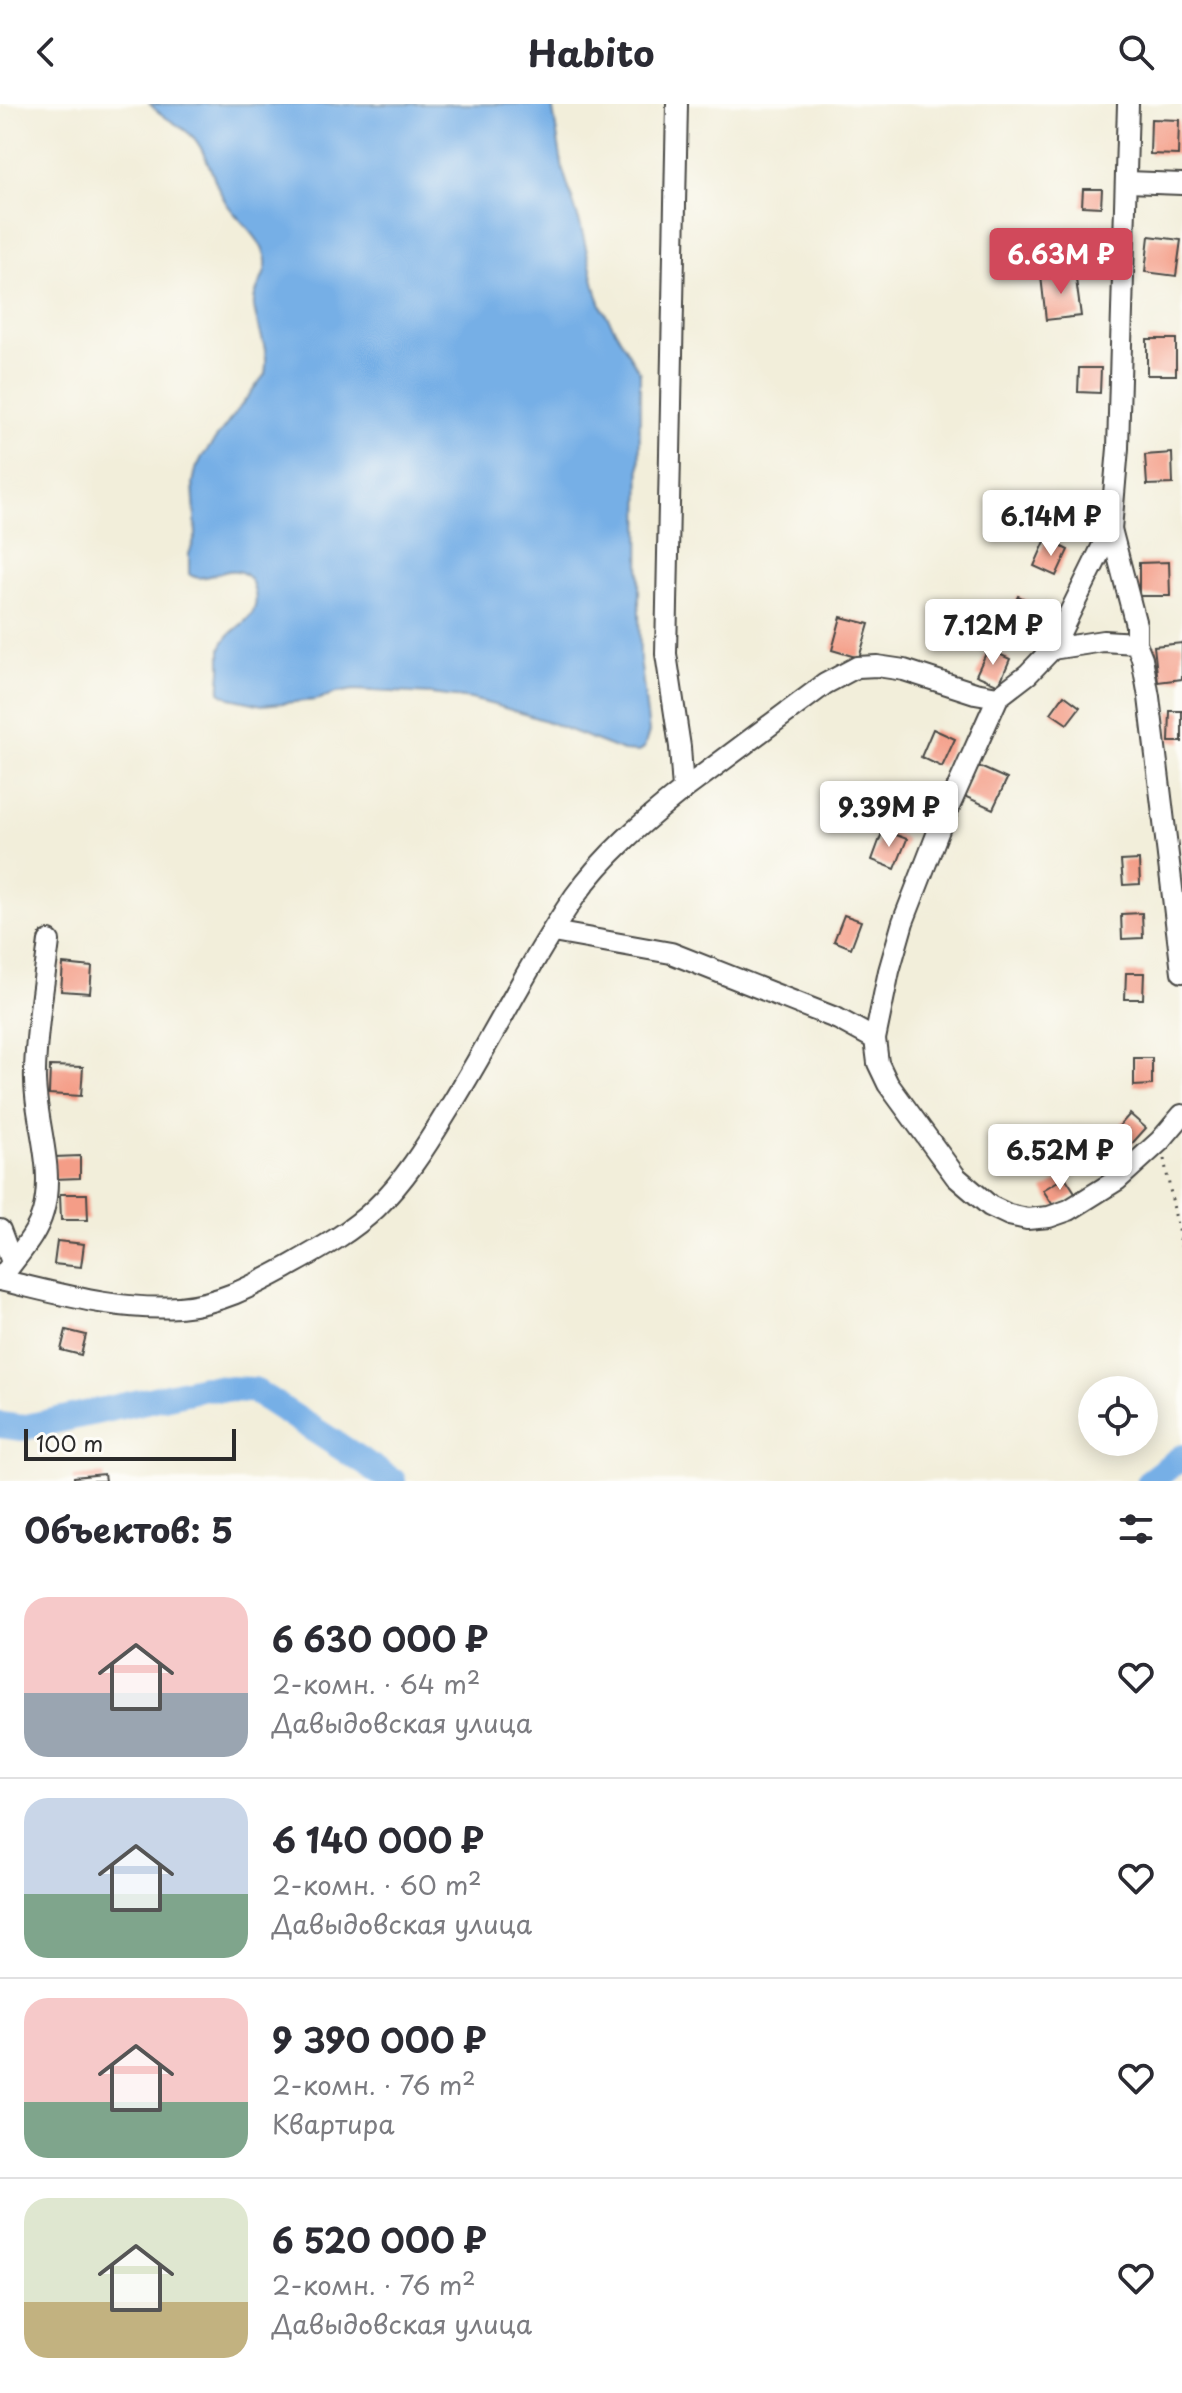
<!DOCTYPE html>
<html lang="ru">
<head>
<meta charset="utf-8">
<style>
	body { margin:0; font-family:"Playpen Sans",sans-serif; background:#f7f7f7; color:#2b2b33; height:100vh; display:flex; flex-direction:column; font-size:30px; white-space:nowrap }
	* { box-sizing:border-box; margin:0 }
	p { font-size:26px; color:#7c7c81 }
	.icon { flex:none; width:44px; height:44px; fill:none; stroke:currentColor; stroke-width:2; stroke-linecap:round; stroke-linejoin:round }
	.map { position:relative; height:1377px; overflow:hidden }
	.side { display:flex; flex-direction:column; background:#fff; flex:1 }
	.side>* { flex:none }
	.controls { position:absolute; left:1078px; top:1272px; display:grid; gap:16px }
	.controls a { display:grid; place-items:center; width:80px; height:80px; border-radius:50%; background:#fff; box-shadow:0 4px 20px #0003; font-size:40px }
	.scale { position:absolute; left:24px; bottom:20px; width:212px; box-sizing:border-box; padding-left:8px; border:4px solid #2b2b2b; border-top:0; font-size:22px; line-height:28px; white-space:nowrap; color:#2b2b2b; -webkit-text-stroke:6px #fdfcf7; paint-order:stroke }
	.price { position:absolute; translate:-50% -68px; padding:0 18px; border-radius:8px; background:#fff; color:#222; font-size:26px; line-height:52px; filter:drop-shadow(0 2px 4px #0008) }
	.price::after { content:''; position:absolute; left:50%; top:48px; width:24px; height:18px; margin-left:-12px; background:inherit; clip-path:polygon(0 0,100% 0,50% 100%) }
	.price.current { background:#d1495b; color:#fff }
	ul { padding:0; list-style:none }
	li { display:flex; align-items:center; gap:24px; height:200px; padding:0 24px }
	li+li { border-top:2px solid #e1e1e2 }
	li span { display:grid; place-items:center; flex:none; width:224px; height:160px; border-radius:24px; color:#555 }
	li>.icon { margin-inline-start:auto }
	span .icon { width:96px; height:96px; fill:#fffc; stroke-width:1 }
	li b { font-size:34px }
	h2 { display:flex; justify-content:space-between; align-items:center; height:96px; padding:0 24px; font-size:34px }
	header { display:flex; justify-content:space-between; align-items:center; height:104px; padding:0 24px; background:#fff; font-size:36px; font-weight:700 }
	.map>svg:first-child { display:block }
	.water { fill:#76afe6; stroke:#506d88; stroke-width:2 }
	.lines { fill:none; stroke-linecap:round; stroke-linejoin:round }
	.river { stroke:#76afe6; stroke-width:26 }
	.building { fill:#f49d87 }
	.minor-casing { stroke:#494845; stroke-width:24 }
	.path { stroke:#494845; stroke-width:3; stroke-dasharray:2 6; stroke-linecap:butt }
	.minor { stroke:#fff; stroke-width:20 }
</style>
</head>
<body>
<header><svg class="icon" aria-label="back" viewBox="0 0 24 24"><path d="M15 5l-7 7 7 7"/></svg>Habito<svg class="icon" aria-label="search" viewBox="0 0 24 24"><circle cx="10" cy="10" r="6"/><path d="M15 15l6 6"/></svg></header>
<div class="map">
<svg width="1182" height="1377" viewBox="0 0 1182 1377">
	<rect width="100%" height="100%" fill="#fdfcf7"/>
	<filter id="ink" filterUnits="userSpaceOnUse"><feTurbulence type="fractalNoise" baseFrequency=".0125" numOctaves="2"/><feDisplacementMap in="SourceGraphic" scale="16" xChannelSelector="R" yChannelSelector="G"/><feConvolveMatrix kernelMatrix="1 2 1 2 8 2 1 2 1" color-interpolation-filters="sRGB"/></filter>
	<filter id="wash" filterUnits="userSpaceOnUse"><feTurbulence type="fractalNoise" baseFrequency=".006" numOctaves="4" result="noise"/><feDisplacementMap in="SourceGraphic" scale="32" xChannelSelector="R" yChannelSelector="G"/><feGaussianBlur stdDeviation="1.8" result="paint"/><feColorMatrix in="noise" values="0 0 0 0 0 0 0 0 0 0 0 0 0 0 0 0 0 1.4 0 .05"/><feComposite in="paint" operator="in"/></filter>
	<g filter="url(#wash)">
		<rect width="100%" height="100%" fill="#f2eeda"/>
		<path class="water" d="M150,0H552L563,66L581,123L597,190L602,203L640,269L639,506L640,554L649,628L644,644L638,648L623,647L543,616L498,602L471,595L431,590L354,586L336,589L316,596L262,601L230,594L220,588C219,578 222,568 221,557C221,556 221,546 221,545C227,521 261,520 255,489C253,482 253,477 247,472C229,456 205,483 189,470V450L196,431L193,379L196,365L202,353L265,270C270,244 257,226 254,203C252,186 268,172 266,156C262,133 239,118 227,100C213,80 210,53 194,34C181,20 162,15 150,0Z"/>
		<g class="lines">
			<g class="river">
				<polyline points="0,1321 22,1324 204,1284 253,1286 393,1377"/>
				<polyline points="1150,1377 1182,1353"/>
			</g>
		</g>
		<g id="blocks">
			<g class="building">
				<polygon points="1151,15 1179,16 1178,51 1150,50"/>
				<polygon points="1083,85 1102,85 1101,103 1082,102"/>
				<polygon points="1149,132 1181,136 1176,172 1145,168"/>
				<polygon points="1075,168 1081,212 1046,216 1041,172"/>
				<rect x="1147" y="235" width="29" height="36"/>
				<polygon points="1079,264 1101,264 1100,289 1078,288"/>
				<polygon points="1172,349 1173,380 1147,381 1145,351"/>
				<polygon points="1046,435 1068,446 1056,472 1034,462"/>
				<polygon points="1169,458 1170,492 1139,492 1139,459"/>
				<polygon points="1018,492 1043,504 1030,532 1004,520"/>
				<polygon points="841,513 869,520 859,554 832,546"/>
				<polygon points="1182,539 1182,575 1158,578 1154,542"/>
				<polygon points="988,545 1010,555 999,581 976,571"/>
				<polygon points="1064,591 1080,603 1067,620 1051,609"/>
				<polygon points="1170,607 1182,607 1182,638 1169,638"/>
				<polygon points="933,625 955,635 942,663 921,653"/>
				<polygon points="978,662 1007,675 993,705 964,692"/>
				<polygon points="883,726 907,735 895,765 872,756"/>
				<polygon points="1139,756 1140,780 1123,781 1121,757"/>
				<polygon points="1142,809 1143,834 1122,835 1121,810"/>
				<polygon points="844,811 861,817 851,844 834,837"/>
				<polygon points="63,860 92,863 90,889 61,887"/>
				<polygon points="1126,869 1144,869 1143,895 1125,895"/>
				<polygon points="1134,954 1152,954 1152,981 1134,982"/>
				<polygon points="50,962 83,963 81,992 49,990"/>
				<polygon points="1130,1010 1146,1024 1127,1045 1111,1031"/>
				<polygon points="80,1052 80,1074 54,1075 54,1053"/>
				<polygon points="1065,1073 1076,1090 1054,1103 1043,1086"/>
				<polygon points="60,1090 87,1090 88,1116 61,1116"/>
				<polygon points="57,1137 84,1140 81,1163 54,1160"/>
				<polygon points="66,1226 86,1231 81,1251 61,1246"/>
				<polygon points="104,1370 105,1377 74,1377 74,1373"/>
			</g>
		</g>
	</g>
	<g filter="url(#ink)">
		<use href="#blocks" fill-opacity="0" stroke="#494845" stroke-width="2"/>
		<g class="lines">
			<g class="minor-casing">
				<g id="minor">
					<polyline points="1128,0 1118,344 1111,425 1052,545 1103,537 1136,539 1142,554 1149,593 1182,868"/>
					<polyline points="1127,78 1182,80"/>
					<polyline points="1111,425 1136,521 1136,539"/>
					<polyline points="1052,545 1028,570 998,593 940,723 903,818 889,867 875,935 878,959 888,980 956,1073 990,1102 1009,1111 1027,1115 1049,1113 1069,1106 1117,1076 1160,1037 1182,1011"/>
					<polyline points="683,686 825,580 857,563 877,562 904,566 975,589 998,593"/>
					<polyline points="553,828 671,849 838,915 875,935"/>
					<polyline points="0,1126 12,1158"/>
					<path d="M0,1176C61,1190 116,1207 179,1203C219,1200 251,1183 286,1164C318,1146 350,1129 376,1104C404,1077 425,1044 445,1011C490,940 527,862 575,792C605,750 643,718 683,686L680,643L666,550L677,0"/>
					<path d="M0,1176C15,1153 36,1134 43,1108C56,1062 33,1013 35,967C36,924 44,880 49,837"/>
				</g>
			</g>
			<polyline class="path" points="1164,1055 1182,1146"/>
			<use href="#minor" class="minor"/>
		</g>
	</g>
</svg>
<div class="controls">
<a><svg class="icon" aria-label="locate" viewBox="0 0 24 24"><circle cx="12" cy="12" r="6"/><path d="M12 2v4M12 18v4M2 12h4M18 12h4"/></svg></a>
</div>
<div class="scale">100 m</div>
<b class="price current" style="left:1061px;top:192px">6.63M ₽</b>
<b class="price" style="left:1051px;top:454px">6.14M ₽</b>
<b class="price" style="left:993px;top:563px">7.12M ₽</b>
<b class="price" style="left:889px;top:745px">9.39M ₽</b>
<b class="price" style="left:1060px;top:1088px">6.52M ₽</b>
</div>
<section class="side">
<h2>Объектов: 5<svg class="icon" aria-label="filters" viewBox="0 0 24 24"><path d="M4 7h16M4 17h16"/><circle cx="9" cy="7" r="2"/><circle cx="15" cy="17" r="2"/></svg></h2>
<ul>
<li><span style="background:linear-gradient(#f6c9c9 60%,#9aa5b1 0)"><svg class="icon" aria-label="home" viewBox="0 0 24 24"><path d="M3 11l9-7 9 7M6 9v11h12V9"/></svg></span><div><b>6 630 000 ₽</b><p>2-комн. · 64 m²</p><p>Давыдовская улица</p></div><svg class="icon" aria-label="heart" viewBox="0 0 24 24"><path d="M12 20l-8-8c-3-5 5-10 8-4 3-6 11-1 8 4z"/></svg></li>
<li><span style="background:linear-gradient(#c9d6e8 60%,#7fa58c 0)"><svg class="icon" aria-label="home" viewBox="0 0 24 24"><path d="M3 11l9-7 9 7M6 9v11h12V9"/></svg></span><div><b>6 140 000 ₽</b><p>2-комн. · 60 m²</p><p>Давыдовская улица</p></div><svg class="icon" aria-label="heart" viewBox="0 0 24 24"><path d="M12 20l-8-8c-3-5 5-10 8-4 3-6 11-1 8 4z"/></svg></li>
<li><span style="background:linear-gradient(#f6c9c9 65%,#7fa58c 0)"><svg class="icon" aria-label="home" viewBox="0 0 24 24"><path d="M3 11l9-7 9 7M6 9v11h12V9"/></svg></span><div><b>9 390 000 ₽</b><p>2-комн. · 76 m²</p><p>Квартира</p></div><svg class="icon" aria-label="heart" viewBox="0 0 24 24"><path d="M12 20l-8-8c-3-5 5-10 8-4 3-6 11-1 8 4z"/></svg></li>
<li><span style="background:linear-gradient(#dfe7d0 65%,#c2b280 0)"><svg class="icon" aria-label="home" viewBox="0 0 24 24"><path d="M3 11l9-7 9 7M6 9v11h12V9"/></svg></span><div><b>6 520 000 ₽</b><p>2-комн. · 76 m²</p><p>Давыдовская улица</p></div><svg class="icon" aria-label="heart" viewBox="0 0 24 24"><path d="M12 20l-8-8c-3-5 5-10 8-4 3-6 11-1 8 4z"/></svg></li>
</ul>
</section>
</body>
</html>
